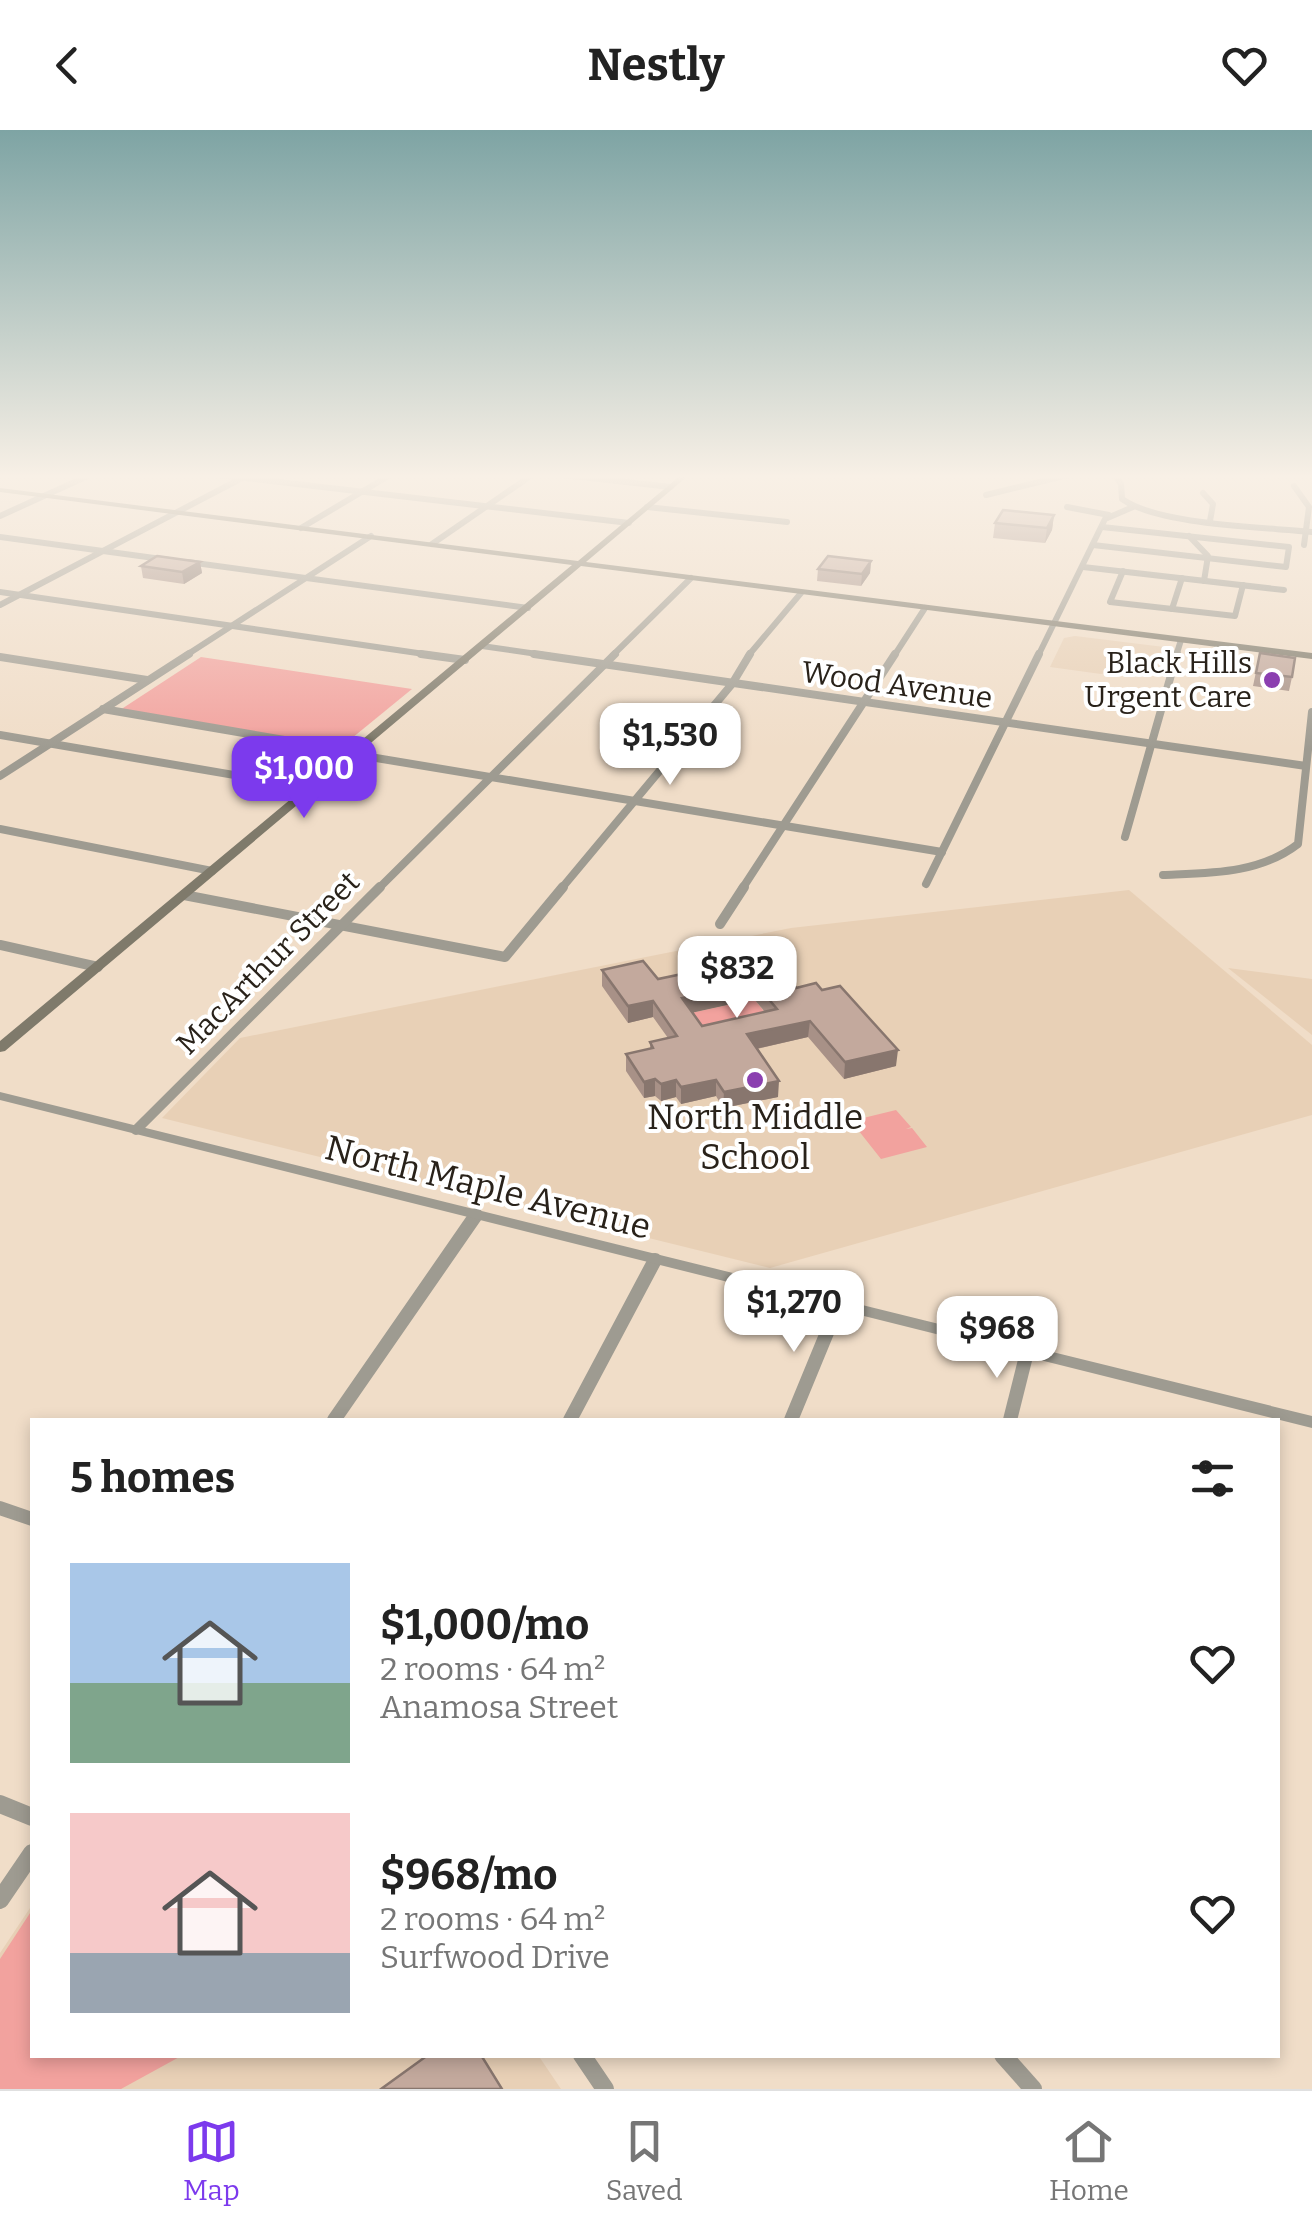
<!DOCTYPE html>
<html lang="en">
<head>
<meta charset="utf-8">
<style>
	body { margin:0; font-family:Bitter,serif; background:#f2f2f2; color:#222; height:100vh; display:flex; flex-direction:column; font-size:38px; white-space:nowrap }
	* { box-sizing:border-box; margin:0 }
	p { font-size:32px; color:#767676 }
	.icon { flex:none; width:55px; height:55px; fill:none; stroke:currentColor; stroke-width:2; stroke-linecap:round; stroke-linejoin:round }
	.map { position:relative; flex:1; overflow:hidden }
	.panel { position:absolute; left:30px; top:1288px; width:1250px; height:640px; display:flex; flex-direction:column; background:#fff; border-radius:0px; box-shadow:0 5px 15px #0003 }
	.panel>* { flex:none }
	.price { position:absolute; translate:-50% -85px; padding:0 22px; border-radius:20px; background:#fff; color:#222; font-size:32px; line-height:65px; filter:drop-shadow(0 2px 5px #0008) }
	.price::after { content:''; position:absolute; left:50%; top:60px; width:30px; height:22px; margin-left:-15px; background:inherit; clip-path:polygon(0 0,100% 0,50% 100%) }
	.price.current { background:#7c3aed; color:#fff }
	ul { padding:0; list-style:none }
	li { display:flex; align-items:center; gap:30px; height:250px; padding:0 40px }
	li span { display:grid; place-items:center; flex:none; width:280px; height:200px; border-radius:0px; color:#555 }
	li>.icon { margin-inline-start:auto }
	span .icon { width:120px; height:120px; fill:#fffc; stroke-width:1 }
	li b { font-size:42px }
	h2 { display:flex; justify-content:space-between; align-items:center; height:120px; padding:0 40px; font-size:42px }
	header { display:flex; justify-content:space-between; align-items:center; height:130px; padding:0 40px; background:#fff; font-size:45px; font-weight:700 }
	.menu { display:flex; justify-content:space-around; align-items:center; height:140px; border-top:2px solid #e0e0e0; background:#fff; font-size:28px; color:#767676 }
	.menu a { display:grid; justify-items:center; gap:5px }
	.menu .current { color:#7c3aed }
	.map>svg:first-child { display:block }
	.built { fill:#e8d0b6 }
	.green { fill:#f2a29e }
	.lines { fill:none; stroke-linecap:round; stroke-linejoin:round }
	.minor-far4 { stroke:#9e9b91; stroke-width:6 }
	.minor-far3 { stroke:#9e9b91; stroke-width:8 }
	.minor-far2 { stroke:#9e9b91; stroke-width:10 }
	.minor-far1 { stroke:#9e9b91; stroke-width:14 }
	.minor { stroke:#9e9b91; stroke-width:18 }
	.tertiary { fill:#9e9b91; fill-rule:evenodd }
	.secondary { fill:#7f7a6b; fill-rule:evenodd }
	.wall { fill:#a89187; fill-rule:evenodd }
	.shaded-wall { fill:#88766e }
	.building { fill:#c3a99d; stroke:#88766e; stroke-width:2.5; fill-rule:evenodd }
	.poi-dot { fill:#8b3fb0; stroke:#fff; stroke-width:4 }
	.labels { text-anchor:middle; stroke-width:8; stroke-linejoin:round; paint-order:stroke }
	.far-poi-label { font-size:30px; fill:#29221a; stroke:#fff; text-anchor:end }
	.far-street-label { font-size:30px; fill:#29221a; stroke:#fff }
	.poi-label { font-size:35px; fill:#29221a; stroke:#fff }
	.street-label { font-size:35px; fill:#29221a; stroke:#fff }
</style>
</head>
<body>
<header><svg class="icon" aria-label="back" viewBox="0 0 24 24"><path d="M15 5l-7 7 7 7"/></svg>Nestly<svg class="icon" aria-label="heart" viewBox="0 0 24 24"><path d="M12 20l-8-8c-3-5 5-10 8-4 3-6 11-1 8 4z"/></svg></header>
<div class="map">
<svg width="1312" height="1959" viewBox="0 0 1312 1959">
	<rect width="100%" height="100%" fill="#f0ddc8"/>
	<g class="built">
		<polygon points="1075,506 1164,517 1156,540 1135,538 1101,544 1050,537 1064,508"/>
		<polygon points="1129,760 1312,915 1312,985 770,1138 162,988 240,908 791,798"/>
		<polygon points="1228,838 1312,849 1312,905"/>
		<polygon points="32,1775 32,1925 538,1925 561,1959 0,1959 0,1823"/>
	</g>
	<g class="green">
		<polygon points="201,527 412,559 341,617 120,580"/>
		<polygon points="754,869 776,896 702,912 682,885"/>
		<polygon points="896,980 911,997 906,999 912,998 927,1017 881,1029 851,991"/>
		<polygon points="32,1780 32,1925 183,1925 121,1959 0,1959 0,1829"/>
	</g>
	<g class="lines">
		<g class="minor-far4">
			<polyline points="219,345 629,393"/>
			<polyline points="563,345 671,357"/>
			<path d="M1115,345L1121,354L1122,369C1158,395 1264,397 1312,402"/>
			<polyline points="1294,356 1309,377 1304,415"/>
			<polyline points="1203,363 1213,374 1210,391"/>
			<polyline points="986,365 1068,345"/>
			<polyline points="647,377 787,392"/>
			<polyline points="1067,377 1109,385"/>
			<polyline points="0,386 90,345"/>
			<polyline points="301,398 390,345"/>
			<polyline points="1189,406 1208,426 1204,451"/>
			<polyline points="0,407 169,430"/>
			<polyline points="432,414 532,345"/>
			<polyline points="1093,415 1286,437 1289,417 1102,397"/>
			<polyline points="188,432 528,478"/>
			<polyline points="1083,437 1284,460"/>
			<polyline points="1123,441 1110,472 1235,486 1243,455"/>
			<polyline points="0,462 438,526"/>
			<polyline points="0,475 244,347"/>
			<polyline points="1172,479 1182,448"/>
			<polyline points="482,516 551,526"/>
			<polyline points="185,526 371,406"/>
			<polyline points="612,526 691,448"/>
			<polyline points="748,526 801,463"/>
			<polyline points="894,526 925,478"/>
			<polyline points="1038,526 1105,389 1133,377"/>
			<polyline points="1176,526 1181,510"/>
		</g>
		<g class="minor-far3">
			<polyline points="421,524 465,530"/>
			<polyline points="534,524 1306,636"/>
			<polyline points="0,527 147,550"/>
			<polyline points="103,579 355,622"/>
			<polyline points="0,605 310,658"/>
			<polyline points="352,624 942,722"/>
			<polyline points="0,646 189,524"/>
			<polyline points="0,699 212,741"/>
			<polyline points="1125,707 1177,524"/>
			<path d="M1163,745C1210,743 1259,744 1298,714L1312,582"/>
			<polyline points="926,754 1039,524"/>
			<polyline points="378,759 615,524"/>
			<polyline points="561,759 732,554 750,524"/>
			<polyline points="742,759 895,524"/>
		</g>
		<g class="minor-far2">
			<polyline points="184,765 505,827 563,757"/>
			<polyline points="720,794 744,757"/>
			<polyline points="0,815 98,837"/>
			<polyline points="136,1000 380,757"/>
		</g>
		<g class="minor-far1">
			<polyline points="334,1290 476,1085"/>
			<polyline points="570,1290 655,1130"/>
			<polyline points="791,1290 838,1176"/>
			<polyline points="1010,1290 1027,1222"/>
			<polyline points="0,1378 32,1389"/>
		</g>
		<g class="minor">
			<polyline points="0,1674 32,1687"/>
			<polyline points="0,1770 32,1723"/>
			<polyline points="582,1925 605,1959"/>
			<polyline points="1003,1925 1033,1959"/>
		</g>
		<polygon class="tertiary" points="0,962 1312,1286 1312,1298 0,970"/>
		<polygon class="secondary" points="681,345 689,345 586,432 1312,523 1312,529 581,436 5,921 0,922 0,911 572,435 0,362 0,358 578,431"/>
	</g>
	<g class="wall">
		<polygon points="1054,385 1052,400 1045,413 993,408 995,393"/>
		<polygon points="871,431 870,443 861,456 817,451 818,439"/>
		<polygon points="200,432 202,443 184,454 143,448 141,436"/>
		<polygon points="1260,523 1292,547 1289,561 1253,556"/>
		<path d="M772,825L796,858L896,936L844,949L808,907L757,919L778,967L723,978L716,966L681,974L676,967L661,971L655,966L644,968L626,941V924L650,919V912L668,908L653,887L628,893L602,856V840L658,849ZM754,869L765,882L702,896L693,882Z"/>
	</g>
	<g class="shaded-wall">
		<polygon points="1054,385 1052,400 1045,413 1047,398"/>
		<polygon points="871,431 870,443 861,456 862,444"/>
		<polygon points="200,432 202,443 184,454 182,442"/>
		<polygon points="755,853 754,869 682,885 682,868"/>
		<polygon points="653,871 653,887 628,893 628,876"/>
		<polygon points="810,891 808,907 746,921 747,904"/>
		<polygon points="898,920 896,936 844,949 845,932"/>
		<polygon points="655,949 655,966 644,968 644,952"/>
		<polygon points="676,950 676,967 661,971 661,954"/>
		<polygon points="716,950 716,966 681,974 681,957"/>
		<polygon points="779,951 778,967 723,978 724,962"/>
	</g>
	<g class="building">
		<polygon points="1003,380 1054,385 1047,398 995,393"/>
		<polygon points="157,426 200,432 182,442 141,436"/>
		<polygon points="828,426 871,431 862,444 818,439"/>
		<polygon points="1260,523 1295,528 1292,547 1256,543"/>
		<path d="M772,825L796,858L816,853L822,860L840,856L898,920L845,932L810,891L747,904L779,951L724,962L716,950L681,957L676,950L661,954L655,949L644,952L626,924L653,918L650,912L677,906L653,871L628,876L602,840L643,831L658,849ZM755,853L777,879L702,896L682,868Z"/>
		<polygon points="428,1925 481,1925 502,1959 381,1959"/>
	</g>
	<linearGradient id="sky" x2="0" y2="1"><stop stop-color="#7ea4a4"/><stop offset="0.56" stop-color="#f8f0e6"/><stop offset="1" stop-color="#f8f0e6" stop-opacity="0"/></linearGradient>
	<rect width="1312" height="619" fill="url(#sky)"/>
	<g class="poi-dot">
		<circle cx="1272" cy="550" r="10"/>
		<circle cx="755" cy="950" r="10"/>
	</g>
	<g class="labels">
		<g class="far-poi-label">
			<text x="1252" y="543">Black Hills<tspan x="1252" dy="34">Urgent Care</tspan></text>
		</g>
		<g class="far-street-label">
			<text transform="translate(897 555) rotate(8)" y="10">Wood Avenue</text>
			<text transform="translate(268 833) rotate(-45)" y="10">MacArthur Street</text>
		</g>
		<g class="poi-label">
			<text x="755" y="999">North Middle<tspan x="755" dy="40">School</tspan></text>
		</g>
		<g class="street-label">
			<text transform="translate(488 1057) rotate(14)" y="12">North Maple Avenue</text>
		</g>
	</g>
</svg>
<b class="price" style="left:670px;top:658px">$1,530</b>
<b class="price current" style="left:304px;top:691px">$1,000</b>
<b class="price" style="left:737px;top:891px">$832</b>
<b class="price" style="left:794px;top:1225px">$1,270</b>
<b class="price" style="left:997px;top:1251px">$968</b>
<section class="panel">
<h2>5 homes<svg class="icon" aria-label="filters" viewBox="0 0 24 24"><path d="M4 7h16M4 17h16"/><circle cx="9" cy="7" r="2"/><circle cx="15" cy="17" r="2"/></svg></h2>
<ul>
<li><span style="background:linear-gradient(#a9c7e8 60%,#7fa58c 0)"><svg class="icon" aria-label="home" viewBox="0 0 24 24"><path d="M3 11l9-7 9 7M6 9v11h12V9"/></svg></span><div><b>$1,000/mo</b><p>2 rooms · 64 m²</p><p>Anamosa Street</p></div><svg class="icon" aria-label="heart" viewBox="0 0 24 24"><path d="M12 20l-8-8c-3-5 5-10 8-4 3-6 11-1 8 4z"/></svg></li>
<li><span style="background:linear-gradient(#f6c9c9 70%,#9aa5b1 0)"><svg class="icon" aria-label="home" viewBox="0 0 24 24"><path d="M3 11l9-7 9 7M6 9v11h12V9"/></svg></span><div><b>$968/mo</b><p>2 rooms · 64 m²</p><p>Surfwood Drive</p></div><svg class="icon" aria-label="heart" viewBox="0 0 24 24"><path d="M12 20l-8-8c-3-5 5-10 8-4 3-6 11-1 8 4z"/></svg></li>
</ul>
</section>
</div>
<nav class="menu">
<a class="current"><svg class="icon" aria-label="map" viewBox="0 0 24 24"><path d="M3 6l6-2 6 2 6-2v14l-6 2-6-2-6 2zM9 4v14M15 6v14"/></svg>Map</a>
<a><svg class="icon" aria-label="saved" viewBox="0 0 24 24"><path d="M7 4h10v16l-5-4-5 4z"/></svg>Saved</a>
<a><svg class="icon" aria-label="home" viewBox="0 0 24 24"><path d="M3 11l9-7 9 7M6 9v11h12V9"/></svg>Home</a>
</nav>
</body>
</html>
